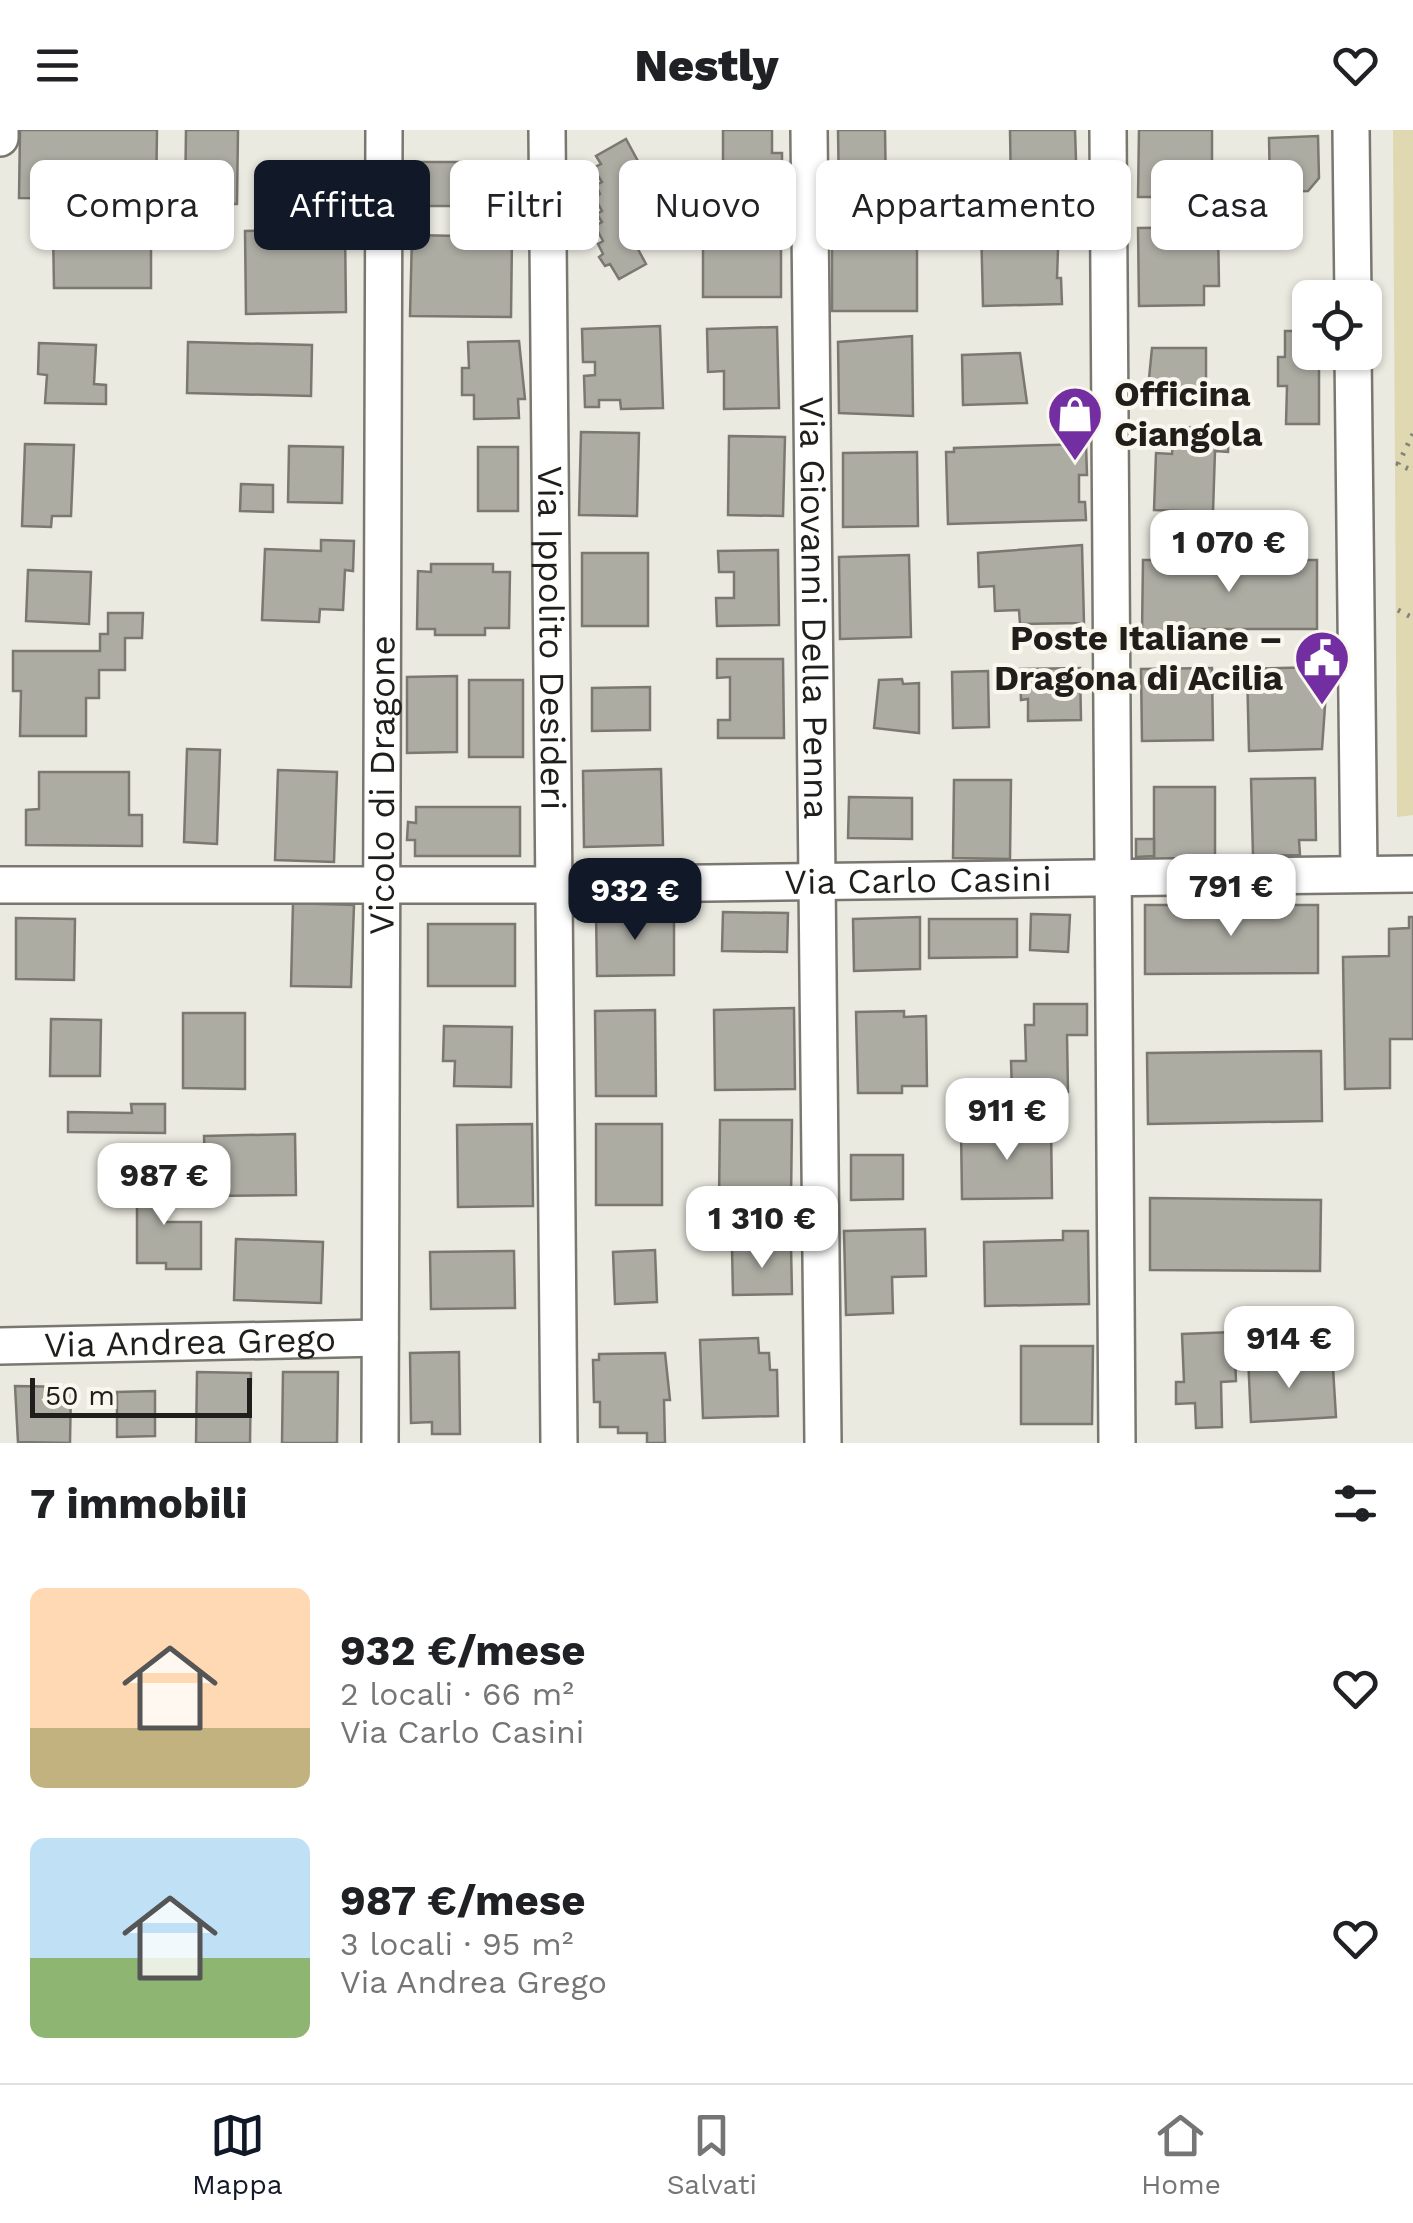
<!DOCTYPE html>
<html lang="it">
<head>
<meta charset="utf-8">
<style>
	body { margin:0; font-family:"Work Sans",sans-serif; background:#f6f6f6; color:#202124; height:100vh; display:flex; flex-direction:column; font-size:38px; white-space:nowrap }
	* { box-sizing:border-box; margin:0 }
	p { font-size:32px; color:#757577 }
	.icon { flex:none; width:55px; height:55px; fill:none; stroke:currentColor; stroke-width:2; stroke-linecap:round; stroke-linejoin:round }
	.map { position:relative; height:1313px; overflow:hidden }
	.side { display:flex; flex-direction:column; background:#fff; flex:1 }
	.side>* { flex:none }
	.top-card { position:absolute; left:30px; top:30px; width:1355px; height:90px; display:flex; gap:20px }
	.fabs { position:absolute; left:1292px; top:150px; display:grid; gap:20px }
	.fabs a { display:grid; place-items:center; width:90px; height:90px; border-radius:15px; background:#fff; box-shadow:0 2px 8px #0004; font-size:50px }
	.scale { position:absolute; left:30px; bottom:25px; width:222px; box-sizing:border-box; padding-left:10px; border:5px solid #1f1e1b; border-top:0; font-size:28px; line-height:35px; white-space:nowrap; color:#1f1e1b; -webkit-text-stroke:8px #f9f7ee; paint-order:stroke }
	.price { position:absolute; translate:-50% -85px; padding:0 22px; border-radius:20px; background:#fff; color:#222; font-size:32px; line-height:65px; filter:drop-shadow(0 2px 5px #0008) }
	.price::after { content:''; position:absolute; left:50%; top:60px; width:30px; height:22px; margin-left:-15px; background:inherit; clip-path:polygon(0 0,100% 0,50% 100%) }
	.price.current { background:#111827; color:#fff }
	ul { padding:0; list-style:none }
	li { display:flex; align-items:center; gap:30px; height:250px; padding:0 30px }
	li span { display:grid; place-items:center; flex:none; width:280px; height:200px; border-radius:15px; color:#555 }
	li>.icon { margin-inline-start:auto }
	span .icon { width:120px; height:120px; fill:#fffc; stroke-width:1 }
	li b { font-size:42px }
	h2 { display:flex; justify-content:space-between; align-items:center; height:120px; padding:0 30px; font-size:42px }
	.chip { padding:0 35px; border-radius:15px; background:#fff; box-shadow:0 2px 8px #0004; font-size:35px; line-height:90px }
	.chip.current { background:#111827; color:#fff }
	header { display:flex; justify-content:space-between; align-items:center; height:130px; padding:0 30px; background:#fff; font-size:45px; font-weight:800 }
	.menu { display:flex; justify-content:space-around; align-items:center; height:140px; border-top:2px solid #e0e0e0; background:#fff; font-size:28px; color:#757577 }
	.menu a { display:grid; justify-items:center; gap:5px }
	.menu .current { color:#111827 }
	.map>svg:first-child { display:block }
	.green { fill:#e0d8b1 }
	.building { fill:#adaca3; stroke:#7a7870; stroke-width:2.5 }
	.lines { fill:none; stroke-linecap:round; stroke-linejoin:round }
	.street-casing { stroke:#79776f; stroke-width:40 }
	.path { stroke:#83827c; stroke-width:5; stroke-dasharray:2.5 8; stroke-linecap:butt }
	.street { stroke:#fff; stroke-width:35 }
	.labels { text-anchor:middle; stroke-width:8; stroke-linejoin:round; paint-order:stroke }
	.poi-label { font-size:35px; font-weight:bold; fill:#1f1e1b; stroke:#f9f7ee; text-anchor:start }
	.street-label { font-size:35px; fill:#1f1e1b; stroke:#f9f7ee }
</style>
</head>
<body>
<header><svg class="icon" aria-label="menu" viewBox="0 0 24 24"><path d="M4 6h16M4 12h16M4 18h16"/></svg>Nestly<svg class="icon" aria-label="heart" viewBox="0 0 24 24"><path d="M12 20l-8-8c-3-5 5-10 8-4 3-6 11-1 8 4z"/></svg></header>
<div class="map">
<svg width="1413" height="1313" viewBox="0 0 1413 1313">
	<rect width="100%" height="100%" fill="#ebeae1"/>
	<polygon class="green" points="1393,0 1413,0 1413,685 1397,687"/>
	<g class="building">
		<polygon points="20,0 157,0 156,69 19,68"/>
		<polygon points="186,0 238,0 237,74 185,73"/>
		<polygon points="723,0 772,0 772,23 782,23 782,48 763,48 764,67 723,67"/>
		<polygon points="838,0 885,0 886,65 839,65"/>
		<polygon points="1010,0 1075,0 1077,60 1011,61"/>
		<polygon points="1139,0 1212,0 1212,33 1190,33 1189,67 1138,67"/>
		<polygon points="1318,6 1319,48 1308,61 1270,62 1269,8"/>
		<polygon points="626,9 639,33 626,40 634,54 627,58 632,67 626,70 632,80 625,84 631,94 626,97 646,134 619,149 610,134 605,136 599,127 603,124 598,114 603,111 595,96 602,92 597,84 602,81 595,68 600,64 596,55 602,52 593,38 601,34 596,26"/>
		<polygon points="410,32 514,32 514,69 479,69 479,76 410,76"/>
		<polygon points="1059,91 1057,148 1061,148 1062,174 983,176 981,94"/>
		<polygon points="1218,97 1219,156 1204,156 1204,175 1139,176 1138,98"/>
		<polygon points="151,99 151,158 54,158 53,100"/>
		<polygon points="345,99 346,182 246,184 245,101"/>
		<polygon points="862,101 917,101 917,181 832,181 832,109 862,109"/>
		<polygon points="781,102 781,167 703,167 703,103"/>
		<polygon points="412,105 512,107 511,187 410,186"/>
		<polygon points="660,196 663,278 621,279 620,270 599,270 599,277 585,277 584,246 595,245 595,232 583,232 582,199"/>
		<polygon points="777,197 779,278 724,279 724,241 708,242 707,199"/>
		<polygon points="1285,201 1310,201 1310,222 1319,222 1319,294 1286,294 1287,256 1278,256 1278,227 1285,227"/>
		<polygon points="912,206 913,286 839,283 838,212"/>
		<polygon points="519,211 525,269 518,269 519,288 474,289 474,265 462,265 462,238 469,238 468,212"/>
		<polygon points="188,212 312,215 311,266 187,263"/>
		<polygon points="39,213 96,215 94,254 106,255 106,274 45,273 47,245 38,244"/>
		<polygon points="1152,218 1206,218 1206,269 1147,269"/>
		<polygon points="1020,223 1027,273 963,275 962,225"/>
		<polygon points="1174,297 1229,299 1228,322 1215,321 1213,382 1154,380 1156,323 1172,324"/>
		<polygon points="581,302 639,303 637,386 579,385"/>
		<polygon points="729,306 785,307 783,386 728,385"/>
		<polygon points="25,314 74,315 71,386 52,386 51,397 22,396"/>
		<polygon points="1086,314 1087,345 1079,345 1079,372 1085,372 1086,390 948,394 946,322 954,322 954,318"/>
		<polygon points="289,316 343,317 342,373 288,372"/>
		<rect x="478" y="317" width="40" height="64"/>
		<polygon points="917,322 918,396 843,397 843,323"/>
		<polygon points="241,354 273,355 273,382 240,381"/>
		<polygon points="321,410 354,411 353,441 345,440 343,480 320,479 319,492 262,490 265,419 321,421"/>
		<polygon points="1082,415 1084,493 1020,494 1019,480 995,481 994,456 979,457 978,423"/>
		<polygon points="778,420 779,495 717,496 716,468 734,468 734,442 719,442 718,421"/>
		<rect x="582" y="423" width="66" height="73"/>
		<polygon points="909,425 911,507 840,509 839,427"/>
		<polygon points="1143,430 1317,430 1317,499 1167,499 1167,504 1142,504"/>
		<polygon points="431,434 493,434 493,442 510,442 509,498 485,498 485,505 435,505 435,499 417,499 418,441 431,442"/>
		<polygon points="28,440 91,442 89,494 26,491"/>
		<polygon points="108,483 143,483 142,508 125,508 125,540 99,540 99,568 86,568 86,606 20,606 21,561 13,561 13,521 100,521 100,504 108,504"/>
		<polygon points="717,529 783,529 784,608 718,608 718,590 730,590 730,547 717,548"/>
		<polygon points="1320,537 1320,562 1326,562 1322,619 1249,621 1247,539"/>
		<polygon points="1080,538 1081,590 1028,591 1028,569 1021,570 1020,539"/>
		<polygon points="1212,538 1213,610 1142,611 1141,539"/>
		<polygon points="988,541 989,597 953,598 952,542"/>
		<polygon points="457,546 457,622 407,623 407,547"/>
		<polygon points="902,549 903,554 919,553 919,603 874,598 879,550"/>
		<rect x="469" y="550" width="54" height="77"/>
		<polygon points="650,557 650,600 592,601 592,558"/>
		<polygon points="187,619 220,620 217,714 184,712"/>
		<polygon points="661,639 663,715 584,717 583,641"/>
		<polygon points="278,640 337,642 334,732 275,730"/>
		<polygon points="39,642 129,642 129,685 142,685 142,716 26,715 26,680 39,679"/>
		<polygon points="1315,648 1316,710 1299,710 1300,725 1253,726 1251,649"/>
		<polygon points="954,650 1011,650 1010,729 953,728"/>
		<rect x="1154" y="657" width="61" height="76"/>
		<polygon points="849,667 912,668 912,709 848,708"/>
		<polygon points="416,677 520,677 520,726 415,726 415,710 407,710 408,692 416,693"/>
		<polygon points="1136,709 1154,709 1154,726 1136,727"/>
		<polygon points="293,773 354,775 351,857 291,856"/>
		<polygon points="1145,775 1318,775 1318,843 1145,844"/>
		<polygon points="674,781 674,845 597,846 596,782"/>
		<polygon points="723,782 788,783 787,822 722,821"/>
		<polygon points="1031,784 1070,785 1068,822 1030,820"/>
		<polygon points="920,787 920,839 854,841 853,789"/>
		<polygon points="1409,787 1413,787 1413,909 1390,909 1390,958 1345,959 1343,827 1389,826 1389,799 1409,798"/>
		<polygon points="16,788 75,789 74,850 16,849"/>
		<polygon points="929,789 1017,789 1017,827 929,828"/>
		<rect x="428" y="794" width="87" height="62"/>
		<polygon points="1034,874 1087,874 1087,905 1067,905 1068,962 1012,962 1011,931 1026,931 1025,895 1034,895"/>
		<polygon points="794,878 795,959 715,960 714,880"/>
		<polygon points="655,880 656,966 596,966 595,881"/>
		<polygon points="904,881 904,887 926,886 927,956 902,956 902,963 858,963 856,882"/>
		<polygon points="183,883 245,883 245,959 183,958"/>
		<polygon points="51,889 101,890 100,946 50,946"/>
		<polygon points="444,896 512,897 511,957 454,956 455,931 443,931"/>
		<polygon points="1321,921 1322,991 1148,994 1147,923"/>
		<polygon points="131,974 165,974 165,1003 68,1002 68,982 132,983"/>
		<polygon points="720,990 792,990 791,1070 719,1069"/>
		<polygon points="532,994 533,1076 458,1077 457,995"/>
		<rect x="596" y="994" width="66" height="81"/>
		<polygon points="1051,996 1052,1068 962,1069 961,998"/>
		<polygon points="295,1004 296,1065 206,1066 204,1006"/>
		<polygon points="851,1025 903,1025 903,1069 851,1070"/>
		<polygon points="137,1041 166,1041 166,1092 201,1092 201,1139 166,1139 166,1133 137,1133"/>
		<polygon points="1150,1068 1321,1070 1320,1141 1150,1140"/>
		<polygon points="925,1099 926,1146 892,1147 893,1183 846,1185 844,1101"/>
		<polygon points="1063,1101 1088,1101 1089,1174 985,1176 984,1112 1063,1110"/>
		<polygon points="236,1109 323,1112 321,1173 234,1170"/>
		<polygon points="791,1116 792,1164 733,1165 732,1118"/>
		<polygon points="655,1120 657,1172 615,1174 613,1122"/>
		<polygon points="514,1121 515,1178 431,1179 430,1122"/>
		<polygon points="1234,1202 1236,1251 1221,1252 1222,1297 1196,1298 1195,1273 1176,1274 1176,1252 1184,1252 1182,1204"/>
		<polygon points="758,1208 759,1223 769,1223 770,1240 777,1240 778,1286 703,1288 700,1210"/>
		<polygon points="1021,1216 1093,1216 1092,1294 1021,1294"/>
		<polygon points="459,1222 460,1304 432,1304 432,1292 411,1293 410,1223"/>
		<polygon points="665,1223 670,1270 664,1270 665,1313 647,1313 647,1303 618,1303 618,1297 600,1297 600,1272 594,1272 593,1230 599,1230 599,1224"/>
		<polygon points="1288,1224 1289,1240 1333,1238 1336,1287 1251,1292 1248,1226"/>
		<polygon points="197,1242 251,1243 250,1313 196,1313"/>
		<polygon points="283,1242 338,1242 337,1313 282,1313"/>
		<polygon points="15,1256 71,1257 70,1313 18,1312"/>
		<polygon points="155,1261 155,1306 117,1307 117,1262"/>
	</g>
	<g class="lines">
		<g class="street-casing">
			<g id="street">
				<path id="s1" d="M547,0L559,1313"/>
				<path id="s2" d="M809,0L823,1313"/>
				<polyline points="1108,0 1117,1313"/>
				<polyline points="1351,0 1353,168"/>
				<polyline points="0,8 0,0"/>
				<polyline points="1353,222 1359,744"/>
				<path id="s3" d="M0,755H556L1413,744"/>
				<path id="s4" d="M0,1216L380,1208"/>
				<path id="s5" d="M380,1313L384,0"/>
			</g>
		</g>
		<g class="path">
			<polyline points="1413,304 1398,334 1413,341"/>
			<polyline points="1398,480 1413,488"/>
		</g>
		<use href="#street" class="street"/>
	</g>
	<defs>
		<g id="shop-pin" transform="scale(2.875)"><path d="M0 17L-7.5 6A9.5 9.5 0 1 1 7.5 6Z" fill="#732fa2" stroke="#f9f7ee"/><path d="M-5-2.5h2.3a2.7 3.5 0 0 1 5.4 0H5L5.5 6h-11ZM-1.5-2.5h3a1.5 2.3 0 0 0-3 0Z" fill="#fff"/></g>
		<g id="civic-pin" transform="scale(2.875)"><path d="M0 17L-7.5 6A9.5 9.5 0 1 1 7.5 6Z" fill="#732fa2" stroke="#f9f7ee"/><path d="M-.6-6.5H3V-4.5H.6V-3L4-1V1h2V6H-6V1h2V-1L-.6-3ZM-1.2 2.5V6h2.4V2.5Z" fill="#fff"/></g>
	</defs>
	<g fill-rule="evenodd">
		<use href="#shop-pin" x="1075" y="284"/>
		<use href="#civic-pin" x="1322" y="528"/>
	</g>
	<g class="labels">
		<g class="poi-label">
			<text x="1114" y="276">Officina<tspan x="1114" dy="40">Ciangola</tspan></text>
			<text x="1283" y="520" text-anchor="end">Poste Italiane –<tspan x="1283" dy="40">Dragona di Acilia</tspan></text>
		</g>
		<g class="street-label">
			<text dy="12" stroke="none"><textPath href="#s2" startOffset="478">Via Giovanni Della Penna</textPath></text>
			<text dy="12" stroke="none"><textPath href="#s1" startOffset="508">Via Ippolito Desideri</textPath></text>
			<text dy="12" stroke="none"><textPath href="#s5" startOffset="658">Vicolo di Dragone</textPath></text>
			<text dy="12" stroke="none"><textPath href="#s3" startOffset="918">Via Carlo Casini</textPath></text>
			<text dy="12" stroke="none"><textPath href="#s4" startOffset="190">Via Andrea Grego</textPath></text>
		</g>
	</g>
</svg>
<div class="fabs">
<a><svg class="icon" aria-label="locate" viewBox="0 0 24 24"><circle cx="12" cy="12" r="6"/><path d="M12 2v4M12 18v4M2 12h4M18 12h4"/></svg></a>
</div>
<div class="scale">50 m</div>
<b class="price" style="left:1229px;top:465px">1 070 €</b>
<b class="price" style="left:1231px;top:809px">791 €</b>
<b class="price current" style="left:635px;top:813px">932 €</b>
<b class="price" style="left:1007px;top:1033px">911 €</b>
<b class="price" style="left:164px;top:1098px">987 €</b>
<b class="price" style="left:762px;top:1141px">1 310 €</b>
<b class="price" style="left:1289px;top:1261px">914 €</b>
<div class="top-card">
<a class="chip">Compra</a>
<a class="chip current">Affitta</a>
<a class="chip">Filtri</a>
<a class="chip">Nuovo</a>
<a class="chip">Appartamento</a>
<a class="chip">Casa</a>
</div>
</div>
<section class="side">
<h2>7 immobili<svg class="icon" aria-label="filters" viewBox="0 0 24 24"><path d="M4 7h16M4 17h16"/><circle cx="9" cy="7" r="2"/><circle cx="15" cy="17" r="2"/></svg></h2>
<ul>
<li><span style="background:linear-gradient(#ffd9b3 70%,#c2b280 0)"><svg class="icon" aria-label="home" viewBox="0 0 24 24"><path d="M3 11l9-7 9 7M6 9v11h12V9"/></svg></span><div><b>932 €/mese</b><p>2 locali · 66 m²</p><p>Via Carlo Casini</p></div><svg class="icon" aria-label="heart" viewBox="0 0 24 24"><path d="M12 20l-8-8c-3-5 5-10 8-4 3-6 11-1 8 4z"/></svg></li>
<li><span style="background:linear-gradient(#bfe0f5 60%,#8fb573 0)"><svg class="icon" aria-label="home" viewBox="0 0 24 24"><path d="M3 11l9-7 9 7M6 9v11h12V9"/></svg></span><div><b>987 €/mese</b><p>3 locali · 95 m²</p><p>Via Andrea Grego</p></div><svg class="icon" aria-label="heart" viewBox="0 0 24 24"><path d="M12 20l-8-8c-3-5 5-10 8-4 3-6 11-1 8 4z"/></svg></li>
</ul>
</section>
<nav class="menu">
<a class="current"><svg class="icon" aria-label="map" viewBox="0 0 24 24"><path d="M3 6l6-2 6 2 6-2v14l-6 2-6-2-6 2zM9 4v14M15 6v14"/></svg>Mappa</a>
<a><svg class="icon" aria-label="saved" viewBox="0 0 24 24"><path d="M7 4h10v16l-5-4-5 4z"/></svg>Salvati</a>
<a><svg class="icon" aria-label="home" viewBox="0 0 24 24"><path d="M3 11l9-7 9 7M6 9v11h12V9"/></svg>Home</a>
</nav>
</body>
</html>
